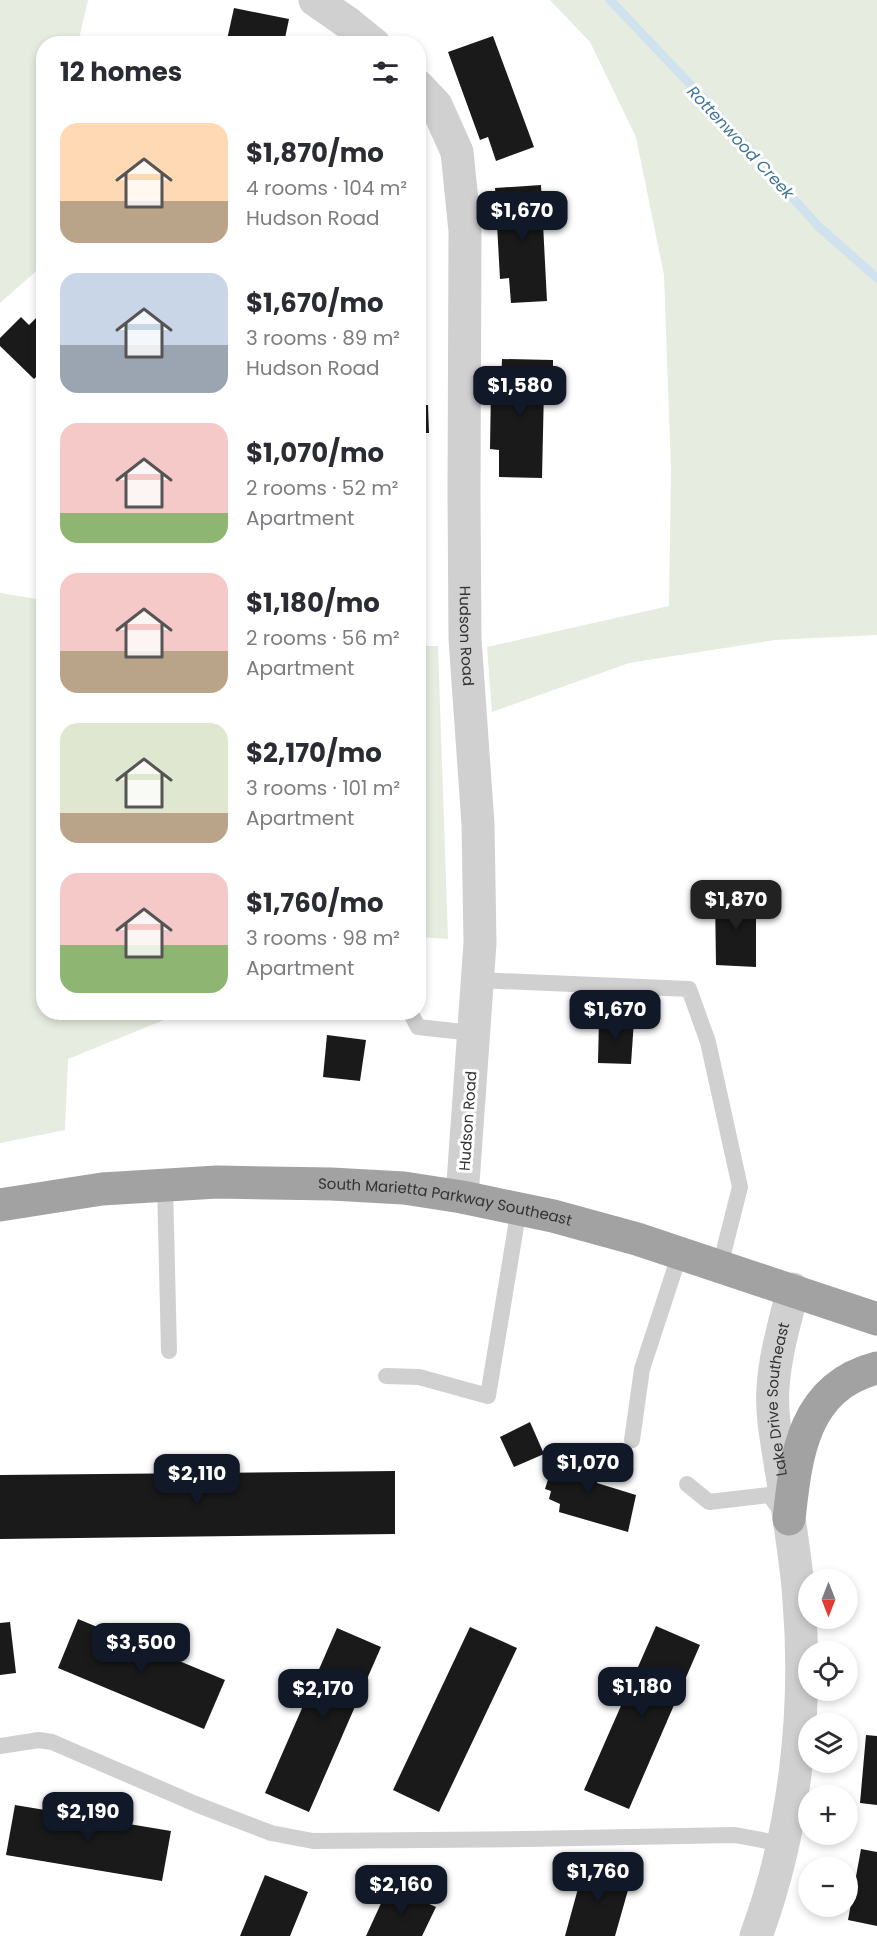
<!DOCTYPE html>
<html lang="en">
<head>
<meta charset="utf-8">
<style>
	body { margin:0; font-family:Poppins,sans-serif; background:#f2f2f3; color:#2b2b33; height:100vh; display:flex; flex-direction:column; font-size:22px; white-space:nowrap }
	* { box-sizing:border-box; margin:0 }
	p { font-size:20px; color:#7c7c81 }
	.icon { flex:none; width:33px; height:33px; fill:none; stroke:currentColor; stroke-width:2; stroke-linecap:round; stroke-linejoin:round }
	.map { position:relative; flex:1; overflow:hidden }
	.panel { position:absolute; left:36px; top:36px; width:390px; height:984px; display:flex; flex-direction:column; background:#fff; border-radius:24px; box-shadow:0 3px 9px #0003 }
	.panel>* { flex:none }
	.needle { width:39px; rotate:180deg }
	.tools { position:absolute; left:798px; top:1569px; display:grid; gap:12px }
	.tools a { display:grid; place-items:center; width:60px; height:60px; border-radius:50%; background:#fff; box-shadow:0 3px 9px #0003; font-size:30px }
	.price { position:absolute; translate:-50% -51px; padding:0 14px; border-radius:12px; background:#111827; color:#fff; font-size:20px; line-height:39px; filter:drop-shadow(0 2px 3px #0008) }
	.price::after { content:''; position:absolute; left:50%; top:36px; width:18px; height:14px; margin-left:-9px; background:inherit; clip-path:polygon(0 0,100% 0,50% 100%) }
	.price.current { background:#222; color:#fff }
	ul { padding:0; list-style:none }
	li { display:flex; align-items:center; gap:18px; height:150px; padding:0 24px }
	li span { display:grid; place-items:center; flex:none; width:168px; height:120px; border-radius:18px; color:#555 }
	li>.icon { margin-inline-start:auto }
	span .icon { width:72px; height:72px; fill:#fffc; stroke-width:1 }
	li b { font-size:26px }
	h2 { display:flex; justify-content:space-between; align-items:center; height:72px; padding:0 24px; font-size:26px }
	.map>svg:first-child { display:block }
	.green { fill:#e6ecdf }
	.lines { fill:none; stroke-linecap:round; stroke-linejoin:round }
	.stream { stroke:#cfe2ee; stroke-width:9 }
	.building { fill:#1a1a1a }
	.service { stroke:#d0d0d0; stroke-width:16 }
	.minor { stroke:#d0d0d0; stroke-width:33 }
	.trunk { stroke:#a2a2a2; stroke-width:33 }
	.labels { text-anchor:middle; stroke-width:6; stroke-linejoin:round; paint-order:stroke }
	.street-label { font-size:15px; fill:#333; stroke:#fff }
	.water-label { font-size:16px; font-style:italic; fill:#3f7597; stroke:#fff }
</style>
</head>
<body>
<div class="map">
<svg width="877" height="1936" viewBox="0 0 877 1936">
	<rect width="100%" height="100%" fill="#fff"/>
	<g class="green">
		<polygon points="0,0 88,0 78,43 44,44 43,265 0,303"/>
		<polygon points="550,0 877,0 877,635 775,640 629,663 492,712 487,647 669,606 671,469 664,275 636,137 590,42"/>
		<polygon points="0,593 43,600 44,1012 181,1013 68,1059 65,1130 0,1143"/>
		<polygon points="419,646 438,646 448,939 419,937"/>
	</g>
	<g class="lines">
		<polyline class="stream" points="610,0 707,102 818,226 877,278"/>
	</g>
	<g class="building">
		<polygon points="234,8 289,19 284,43 266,39 266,44 226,44"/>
		<polygon points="493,36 534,147 496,161 488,137 480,140 448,52"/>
		<polygon points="541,185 547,301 511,303 509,278 500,279 495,188"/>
		<polygon points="44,310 44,369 34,379 0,346 0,338 21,317 29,325"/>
		<polygon points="502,359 553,360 553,388 544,388 542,478 499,477 499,450 490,449 491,386 501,386"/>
		<polygon points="418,405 428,405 429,433 418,433"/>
		<polygon points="715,896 756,898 756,967 716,965"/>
		<polygon points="599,1018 634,1020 631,1064 598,1063"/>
		<polygon points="327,1035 366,1040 360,1081 323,1077"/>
		<polygon points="530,1422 544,1454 514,1467 500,1437"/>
		<polygon points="556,1454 602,1466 597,1483 636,1495 628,1532 559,1512 560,1504 549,1499 551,1491 545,1489"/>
		<polygon points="395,1471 395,1534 0,1539 0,1475"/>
		<polygon points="78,1619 225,1680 204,1729 58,1668"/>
		<polygon points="10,1622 16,1673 0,1675 0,1623"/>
		<polygon points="656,1626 700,1645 629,1809 584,1790"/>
		<polygon points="470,1627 517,1648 439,1812 393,1790"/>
		<polygon points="337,1628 381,1647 309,1812 265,1793"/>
		<polygon points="866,1735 877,1736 877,1805 860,1803"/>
		<polygon points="15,1805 171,1831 162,1881 6,1855"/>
		<polygon points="861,1849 877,1852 877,1926 848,1920"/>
		<polygon points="585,1863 632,1876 615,1936 565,1936"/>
		<polygon points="265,1875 308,1892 290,1936 240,1936"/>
		<polygon points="389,1886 436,1907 422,1936 366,1936"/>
	</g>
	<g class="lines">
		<g class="service">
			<polyline points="477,980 689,989 708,1042 740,1187 720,1266"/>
			<polyline points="410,1012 418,1027 473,1033"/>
			<polyline points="165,1185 169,1351"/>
			<polyline points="386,1376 419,1377 488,1396 519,1208"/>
			<polyline points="632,1440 642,1369 680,1253"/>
			<polyline points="687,1484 709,1502 769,1495 782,1512"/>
			<polyline points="0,1746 39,1740 52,1742 198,1805 271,1833 313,1841 526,1839 735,1835 783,1844"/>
		</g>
		<g class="minor">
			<polyline points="315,0 348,23 374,44"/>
			<path id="s1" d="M418,86L436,105L457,152L465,231L464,495L465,639L478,824L480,943L462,1197"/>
			<path id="s2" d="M756,1936C795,1831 808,1711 799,1600C796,1556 788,1512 781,1469C777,1442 771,1415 773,1388C775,1354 785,1322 793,1289"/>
		</g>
		<g class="trunk">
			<path id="s3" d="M0,1205L102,1189L217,1182L331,1184L404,1188L462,1197L553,1216L637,1239L877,1319"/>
			<path d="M789,1519C796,1455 803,1387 877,1368"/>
		</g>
	</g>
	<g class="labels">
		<g class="street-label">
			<text dy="5" stroke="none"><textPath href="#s1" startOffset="562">Hudson Road</textPath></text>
			<text transform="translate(468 1121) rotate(-86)" y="5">Hudson Road</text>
			<text dy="5" stroke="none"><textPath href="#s3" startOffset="448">South Marietta Parkway Southeast</textPath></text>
			<text dy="5" stroke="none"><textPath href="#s2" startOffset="544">Lake Drive Southeast</textPath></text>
		</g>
		<g class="water-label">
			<text transform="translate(741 142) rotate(47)" y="6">Rottenwood Creek</text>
		</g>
	</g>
</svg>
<div class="tools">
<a><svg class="needle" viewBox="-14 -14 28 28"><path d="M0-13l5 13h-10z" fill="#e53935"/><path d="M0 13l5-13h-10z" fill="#7c7c81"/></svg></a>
<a><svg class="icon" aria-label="locate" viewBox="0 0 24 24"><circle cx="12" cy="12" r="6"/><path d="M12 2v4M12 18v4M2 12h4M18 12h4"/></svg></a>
<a><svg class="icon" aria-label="layers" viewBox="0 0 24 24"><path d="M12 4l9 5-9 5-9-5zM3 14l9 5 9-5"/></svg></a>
<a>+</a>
<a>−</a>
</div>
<b class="price" style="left:522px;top:242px">$1,670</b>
<b class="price" style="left:520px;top:417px">$1,580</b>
<b class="price current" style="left:736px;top:931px">$1,870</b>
<b class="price" style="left:615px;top:1041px">$1,670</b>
<b class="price" style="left:588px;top:1494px">$1,070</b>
<b class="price" style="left:197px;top:1505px">$2,110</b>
<b class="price" style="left:141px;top:1674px">$3,500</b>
<b class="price" style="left:642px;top:1718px">$1,180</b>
<b class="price" style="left:323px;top:1720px">$2,170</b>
<b class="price" style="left:88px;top:1843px">$2,190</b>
<b class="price" style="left:598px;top:1903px">$1,760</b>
<b class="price" style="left:401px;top:1916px">$2,160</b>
<section class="panel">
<h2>12 homes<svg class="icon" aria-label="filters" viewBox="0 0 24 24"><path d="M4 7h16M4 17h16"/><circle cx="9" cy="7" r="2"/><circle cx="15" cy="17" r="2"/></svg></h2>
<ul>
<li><span style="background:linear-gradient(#ffd9b3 65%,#b9a48a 0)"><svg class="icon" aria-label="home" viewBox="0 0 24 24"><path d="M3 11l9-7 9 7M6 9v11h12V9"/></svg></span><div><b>$1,870/mo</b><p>4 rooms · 104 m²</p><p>Hudson Road</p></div></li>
<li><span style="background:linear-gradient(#c9d6e8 60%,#9aa5b1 0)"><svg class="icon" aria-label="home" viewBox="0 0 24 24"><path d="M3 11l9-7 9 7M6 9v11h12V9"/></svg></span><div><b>$1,670/mo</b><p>3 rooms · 89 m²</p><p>Hudson Road</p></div></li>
<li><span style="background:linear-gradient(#f6c9c9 75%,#8fb573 0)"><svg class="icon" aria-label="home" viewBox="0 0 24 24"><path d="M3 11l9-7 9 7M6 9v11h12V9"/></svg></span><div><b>$1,070/mo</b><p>2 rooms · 52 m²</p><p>Apartment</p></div></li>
<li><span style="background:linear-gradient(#f6c9c9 65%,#b9a48a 0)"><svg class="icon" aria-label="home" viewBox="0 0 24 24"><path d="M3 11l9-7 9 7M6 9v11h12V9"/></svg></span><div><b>$1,180/mo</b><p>2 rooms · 56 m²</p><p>Apartment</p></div></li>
<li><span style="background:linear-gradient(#dfe7d0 75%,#b9a48a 0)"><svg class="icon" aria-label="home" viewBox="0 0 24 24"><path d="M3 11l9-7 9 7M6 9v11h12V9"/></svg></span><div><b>$2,170/mo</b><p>3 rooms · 101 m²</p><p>Apartment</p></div></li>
<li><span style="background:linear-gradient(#f6c9c9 60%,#8fb573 0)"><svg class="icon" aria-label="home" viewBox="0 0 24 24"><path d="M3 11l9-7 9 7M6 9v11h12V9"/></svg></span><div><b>$1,760/mo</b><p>3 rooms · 98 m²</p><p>Apartment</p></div></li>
</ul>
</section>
</div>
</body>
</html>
